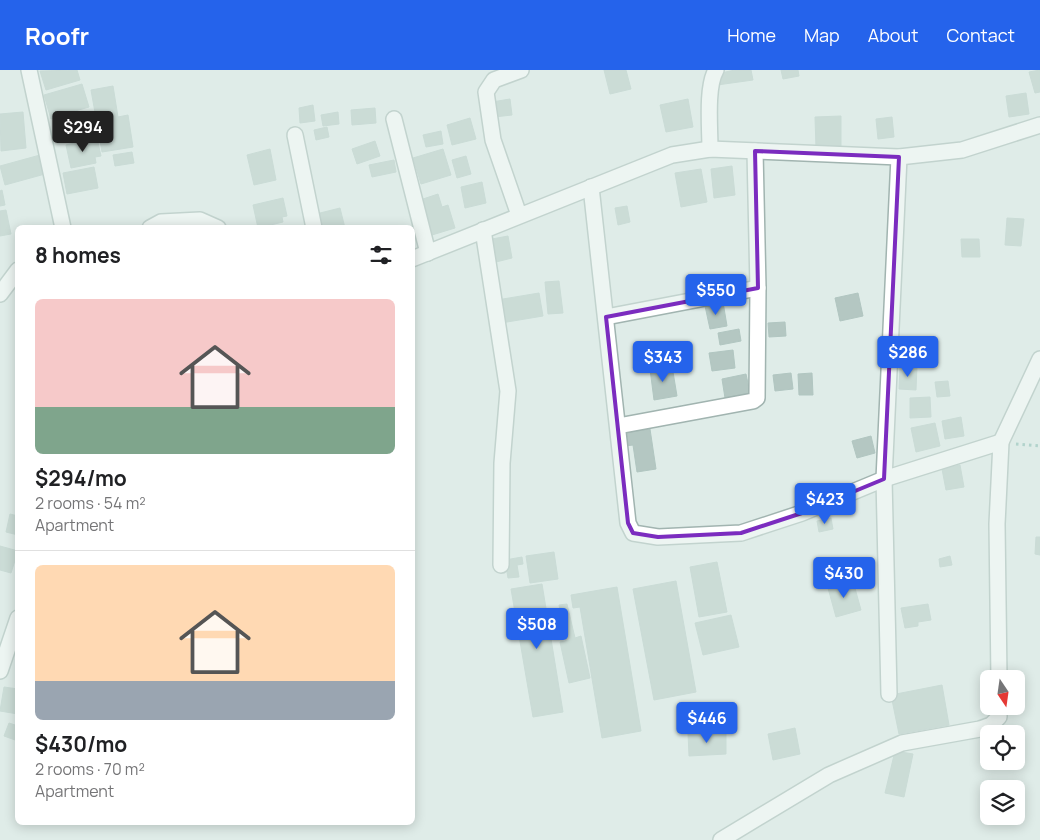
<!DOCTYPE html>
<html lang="en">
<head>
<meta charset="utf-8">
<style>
	body { margin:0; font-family:Manrope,sans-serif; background:#f6f6f6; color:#202124; height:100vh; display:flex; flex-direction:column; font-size:19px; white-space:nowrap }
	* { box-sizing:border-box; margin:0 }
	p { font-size:16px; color:#757577 }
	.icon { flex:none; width:28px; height:28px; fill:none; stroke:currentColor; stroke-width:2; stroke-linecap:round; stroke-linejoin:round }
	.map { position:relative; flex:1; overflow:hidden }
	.sheet { position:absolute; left:15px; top:155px; width:400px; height:600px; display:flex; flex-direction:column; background:#fff; border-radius:8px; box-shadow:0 2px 12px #0003 }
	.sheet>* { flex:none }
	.needle { width:32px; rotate:167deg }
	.fabs { position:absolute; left:980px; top:600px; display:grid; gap:10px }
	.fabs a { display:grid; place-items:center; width:45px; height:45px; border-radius:8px; background:#fff; box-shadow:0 2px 12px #0003; font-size:25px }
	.price { position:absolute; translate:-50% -42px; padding:0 11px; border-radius:5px; background:#2563eb; color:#fff; font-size:16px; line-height:32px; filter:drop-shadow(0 1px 2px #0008) }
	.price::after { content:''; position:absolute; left:50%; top:30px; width:15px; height:11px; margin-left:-8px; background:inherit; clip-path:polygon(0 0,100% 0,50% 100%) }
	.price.active { background:#222; color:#fff }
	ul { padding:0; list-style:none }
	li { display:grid; align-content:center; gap:10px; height:265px; padding:0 20px }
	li+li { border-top:1px solid #e0e0e0 }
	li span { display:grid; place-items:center; height:155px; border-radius:8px; color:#555 }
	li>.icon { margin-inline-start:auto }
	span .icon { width:90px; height:90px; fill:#fffc; stroke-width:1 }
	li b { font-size:21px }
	h2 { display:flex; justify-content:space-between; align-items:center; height:60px; padding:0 20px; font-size:21px }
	header { display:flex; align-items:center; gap:30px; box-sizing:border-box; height:70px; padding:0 25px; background:#2563eb; color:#fff }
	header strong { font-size:24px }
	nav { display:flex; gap:28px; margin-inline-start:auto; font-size:18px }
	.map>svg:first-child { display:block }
	.building { fill:#b4c7c2; stroke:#b1c6c1 }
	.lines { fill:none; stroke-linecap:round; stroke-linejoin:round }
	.minor-casing { stroke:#a1b4b0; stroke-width:18 }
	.path { stroke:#7cb3ab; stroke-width:3; stroke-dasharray:2.5 4; stroke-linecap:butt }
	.minor { stroke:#fff; stroke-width:15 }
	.marked { fill:none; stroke:#7b2cbf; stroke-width:4; stroke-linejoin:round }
</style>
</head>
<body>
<header>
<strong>Roofr</strong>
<nav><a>Home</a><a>Map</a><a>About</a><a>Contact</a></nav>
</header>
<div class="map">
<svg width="1040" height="770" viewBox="0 0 1040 770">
	<rect width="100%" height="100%" fill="#dfece8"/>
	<g class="building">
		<polygon points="77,0 80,10 46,20 40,1"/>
		<polygon points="604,0 626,0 631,19 610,24"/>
		<polygon points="735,0 751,0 753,10 717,15 716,4"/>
		<polygon points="781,0 798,0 799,6 783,9"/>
		<polygon points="1040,0 1040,22 1035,23 1029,2"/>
		<polygon points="82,14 89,37 68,43 71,52 59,55 57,47 51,49 44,25"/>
		<polygon points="113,16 118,47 128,45 133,77 102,82 91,20"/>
		<polygon points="1026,23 1029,44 1009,47 1006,26"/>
		<polygon points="510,29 512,45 494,47 492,32"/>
		<polygon points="688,29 693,57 666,62 660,35"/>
		<polygon points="313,35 315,51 300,53 299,38"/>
		<polygon points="375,38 376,53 352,55 351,40"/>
		<polygon points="23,42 26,78 1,81 0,44"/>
		<polygon points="338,42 339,54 323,56 321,45"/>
		<polygon points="841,46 841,77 816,78 815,47"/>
		<polygon points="892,47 894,67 878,69 876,49"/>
		<polygon points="470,48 476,69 452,75 447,55"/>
		<polygon points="327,57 329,67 316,70 314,60"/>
		<polygon points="441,61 443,74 426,77 423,65"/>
		<polygon points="97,68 101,86 95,87 96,93 71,98 66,75"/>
		<polygon points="375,71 380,86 357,94 352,79"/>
		<polygon points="270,79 276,110 254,115 247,85"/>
		<polygon points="443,79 451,105 421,114 413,88"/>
		<polygon points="132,82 134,93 115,96 113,85"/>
		<polygon points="40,85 45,104 5,115 0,96"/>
		<polygon points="466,86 471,104 457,108 452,90"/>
		<polygon points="394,90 396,102 372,107 369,95"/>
		<polygon points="732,96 735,125 714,128 711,99"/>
		<polygon points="94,97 98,118 67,124 63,103"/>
		<polygon points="701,99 707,132 681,137 675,103"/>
		<polygon points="482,112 486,133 465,138 461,117"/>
		<polygon points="2,120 5,135 0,136 0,121"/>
		<polygon points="438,124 442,137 448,135 455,158 432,165 420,130"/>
		<polygon points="283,128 287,146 282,147 283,152 258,158 253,135"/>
		<polygon points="627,136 630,152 618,155 615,138"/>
		<polygon points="340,138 345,158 319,158 316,144"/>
		<polygon points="6,140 11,164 0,166 0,141"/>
		<polygon points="1007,148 1024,149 1021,176 1005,175"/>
		<polygon points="508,166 512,188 496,192 492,169"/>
		<polygon points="961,169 979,169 980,187 962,187"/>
		<polygon points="559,211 563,243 548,244 545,212"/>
		<polygon points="539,223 543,246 501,253 497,230"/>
		<polygon points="858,223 863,246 840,251 835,228"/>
		<polygon points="723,232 727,256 710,259 705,236"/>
		<polygon points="785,252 786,266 769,267 768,253"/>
		<polygon points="739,259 741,271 720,275 718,263"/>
		<polygon points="733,280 735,298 712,301 709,283"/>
		<polygon points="672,296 677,326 654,330 650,299"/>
		<polygon points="900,296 917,296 916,320 899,319"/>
		<polygon points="791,303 793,319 775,321 773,305"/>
		<polygon points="812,303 813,325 799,325 798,304"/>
		<polygon points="746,304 750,323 725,328 722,309"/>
		<polygon points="948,311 950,326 937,327 935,312"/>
		<polygon points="930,327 931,347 910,348 910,328"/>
		<polygon points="961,347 964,366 945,369 942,351"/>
		<polygon points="935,353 940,376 916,382 911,358"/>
		<polygon points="650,359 656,399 637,402 633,375 625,376 623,363"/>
		<polygon points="871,366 875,383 857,388 852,371"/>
		<polygon points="960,395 964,417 946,420 942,399"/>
		<polygon points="10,444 18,446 18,465 6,462"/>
		<polygon points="831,448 833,459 819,462 817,451"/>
		<polygon points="1036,467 1040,467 1040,485 1035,484"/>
		<polygon points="0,476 18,481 11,503 0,500"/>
		<polygon points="554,482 558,509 530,513 526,486"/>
		<polygon points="950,486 952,495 940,497 939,489"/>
		<polygon points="522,487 523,494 517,495 519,507 508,508 505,490"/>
		<polygon points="717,492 727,542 699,547 690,497"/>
		<polygon points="676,511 696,622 654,630 633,519"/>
		<polygon points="853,511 861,540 836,547 828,518"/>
		<polygon points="542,514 563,642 533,647 511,519"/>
		<polygon points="617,517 641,661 602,668 580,537 573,538 571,525"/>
		<polygon points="567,534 575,568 581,566 590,608 569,613 560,572 566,571 559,535"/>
		<polygon points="928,534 931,550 918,552 918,556 905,558 901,538"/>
		<polygon points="731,545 739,577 703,585 695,553"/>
		<polygon points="942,615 949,655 899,664 891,625"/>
		<polygon points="4,617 18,619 18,644 0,641"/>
		<polygon points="9,653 18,656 18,671 4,666"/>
		<polygon points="795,658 800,684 773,690 768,664"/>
		<polygon points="726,662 726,684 689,686 688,663"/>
		<polygon points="895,681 913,684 904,727 885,723"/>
	</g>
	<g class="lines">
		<g class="minor-casing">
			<g id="minor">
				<polyline points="29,0 63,158"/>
				<polyline points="394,49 428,183"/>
				<polyline points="295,65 314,158"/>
				<path d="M710,79C710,58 706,17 716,0"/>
				<polyline points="591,117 628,453 633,463 658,467 741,463 802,443 884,409 1001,372"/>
				<polyline points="519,145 493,70 486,22 494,10 521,0"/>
				<polyline points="150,158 161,152 200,150 218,158"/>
				<polyline points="483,160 508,321 502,393 501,495"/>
				<polyline points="412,189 672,85 710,79 899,87 962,80 1040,55"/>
				<polyline points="0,224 18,200"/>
				<polyline points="606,247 758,218"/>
				<polyline points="618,356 753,331 757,328 758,218 755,81"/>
				<polyline points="0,601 18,548"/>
				<polyline points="999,609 997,454 1001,372 1040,289"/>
				<polyline points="889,624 884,409 899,87"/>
				<polyline points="721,770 829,705 902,673 980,659 991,655 999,647 999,636"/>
			</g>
		</g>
		<polyline class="path" points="1016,374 1040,376"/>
		<use href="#minor" class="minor"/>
	</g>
	<path d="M0 0H1040V770H0ZM755,81L899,87L884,409L802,443L741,463L658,467L633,463L628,453L606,247L758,218Z" fill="#dfece8" fill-opacity=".55" fill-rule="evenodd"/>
	<path class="marked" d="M755,81L899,87L884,409L802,443L741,463L658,467L633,463L628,453L606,247L758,218Z"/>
</svg>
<div class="fabs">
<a><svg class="needle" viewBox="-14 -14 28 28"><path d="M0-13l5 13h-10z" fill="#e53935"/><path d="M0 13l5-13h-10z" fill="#757577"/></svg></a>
<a><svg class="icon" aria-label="locate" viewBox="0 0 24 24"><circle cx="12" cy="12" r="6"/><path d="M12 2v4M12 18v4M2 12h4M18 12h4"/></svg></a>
<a><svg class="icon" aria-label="layers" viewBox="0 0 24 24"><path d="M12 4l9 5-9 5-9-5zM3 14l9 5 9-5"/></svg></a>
</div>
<b class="price active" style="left:83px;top:83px">$294</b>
<b class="price" style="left:716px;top:246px">$550</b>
<b class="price" style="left:908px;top:308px">$286</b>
<b class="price" style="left:663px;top:313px">$343</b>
<b class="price" style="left:825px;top:455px">$423</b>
<b class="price" style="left:844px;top:529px">$430</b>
<b class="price" style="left:537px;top:580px">$508</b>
<b class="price" style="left:707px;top:674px">$446</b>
<section class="sheet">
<h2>8 homes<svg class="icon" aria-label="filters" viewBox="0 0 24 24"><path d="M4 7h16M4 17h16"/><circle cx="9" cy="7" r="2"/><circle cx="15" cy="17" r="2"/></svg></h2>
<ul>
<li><span style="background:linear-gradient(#f6c9c9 70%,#7fa58c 0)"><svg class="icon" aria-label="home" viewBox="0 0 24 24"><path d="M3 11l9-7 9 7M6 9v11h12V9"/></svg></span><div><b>$294/mo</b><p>2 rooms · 54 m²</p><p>Apartment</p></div></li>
<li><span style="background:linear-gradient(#ffd9b3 75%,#9aa5b1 0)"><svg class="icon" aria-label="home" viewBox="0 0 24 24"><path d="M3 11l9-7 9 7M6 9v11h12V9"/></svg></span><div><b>$430/mo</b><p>2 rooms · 70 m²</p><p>Apartment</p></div></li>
</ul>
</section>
</div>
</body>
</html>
